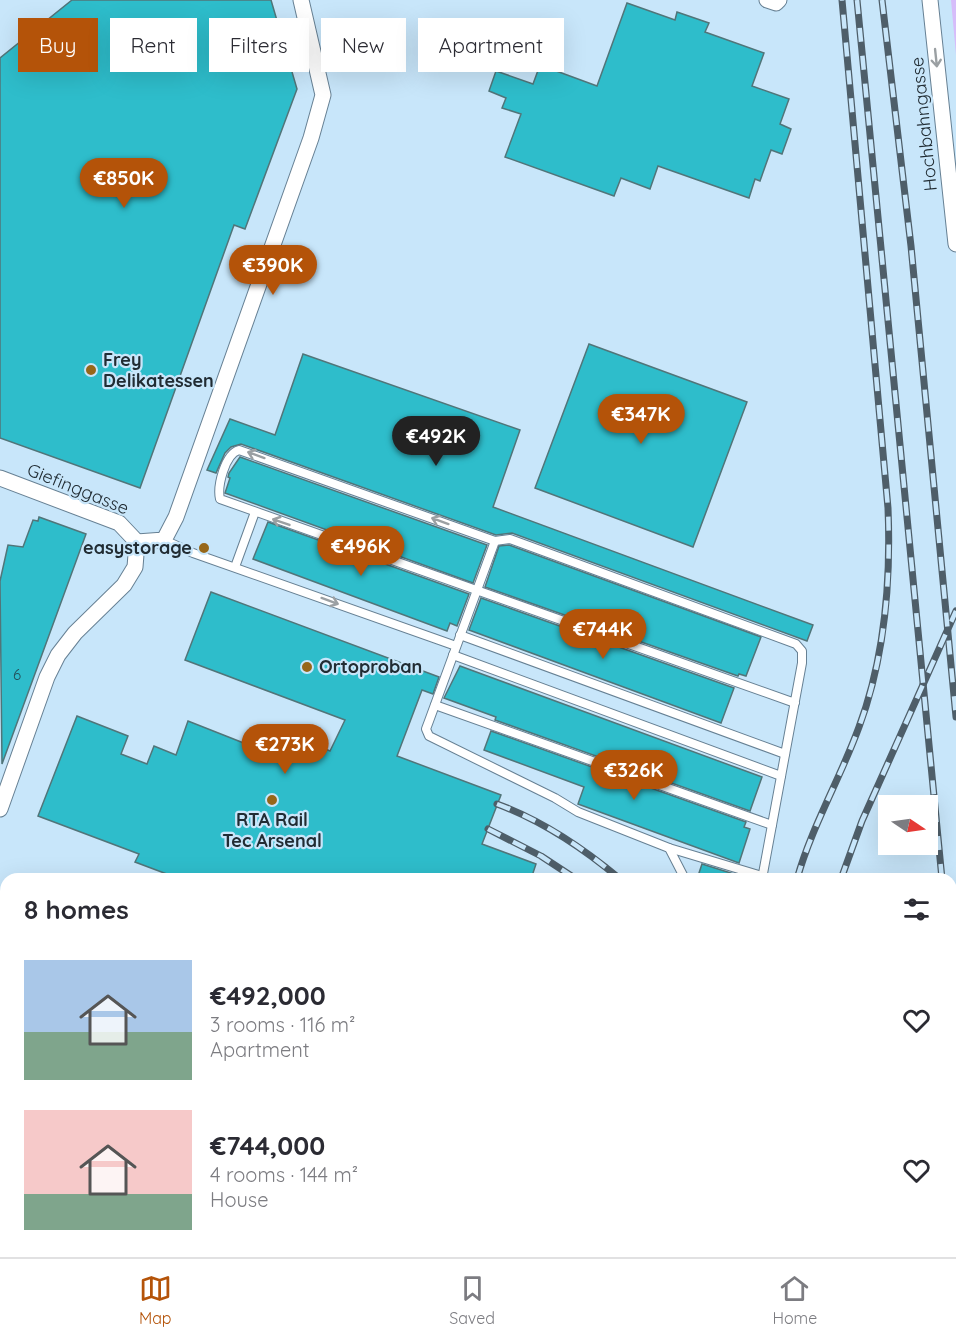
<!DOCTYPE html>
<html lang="en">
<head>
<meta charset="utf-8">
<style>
	body { margin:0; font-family:Quicksand,sans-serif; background:#f2f2f3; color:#2b2b33; height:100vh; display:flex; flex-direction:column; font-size:22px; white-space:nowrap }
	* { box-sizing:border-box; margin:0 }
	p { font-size:20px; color:#7c7c81 }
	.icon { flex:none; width:33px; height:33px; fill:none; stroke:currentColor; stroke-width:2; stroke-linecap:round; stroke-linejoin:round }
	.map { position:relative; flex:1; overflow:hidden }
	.details { position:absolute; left:0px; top:873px; width:957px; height:384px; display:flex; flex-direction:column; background:#fff; border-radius:18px 18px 0 0; box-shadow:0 6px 24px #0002 }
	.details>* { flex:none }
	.banner { position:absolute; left:18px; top:18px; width:600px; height:54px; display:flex; gap:12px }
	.needle { width:39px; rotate:103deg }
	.fabs { position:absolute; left:878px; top:795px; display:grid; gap:12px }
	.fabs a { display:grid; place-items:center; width:60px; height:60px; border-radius:0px; background:#fff; box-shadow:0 6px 24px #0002; font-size:30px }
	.price { position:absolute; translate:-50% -51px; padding:0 14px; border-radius:21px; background:#b45309; color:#fff; font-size:20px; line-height:39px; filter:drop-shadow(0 2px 3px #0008) }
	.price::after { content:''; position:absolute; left:50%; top:36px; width:18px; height:14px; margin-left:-9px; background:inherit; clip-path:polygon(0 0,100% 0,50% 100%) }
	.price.selected { background:#222; color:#fff }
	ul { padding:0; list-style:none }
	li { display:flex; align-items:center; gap:18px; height:150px; padding:0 24px }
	li span { display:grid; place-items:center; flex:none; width:168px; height:120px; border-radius:0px; color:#555 }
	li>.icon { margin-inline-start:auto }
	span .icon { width:72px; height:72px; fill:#fffc; stroke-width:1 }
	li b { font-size:26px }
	h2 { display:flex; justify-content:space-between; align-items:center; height:72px; padding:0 24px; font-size:26px }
	.chip { padding:0 21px; border-radius:0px; background:#fff; box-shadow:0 6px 24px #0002; font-size:21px; line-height:54px }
	.chip.selected { background:#b45309; color:#fff }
	.menu { display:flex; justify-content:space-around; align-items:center; height:84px; border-top:2px solid #e1e1e2; background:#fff; font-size:16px; color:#7c7c81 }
	.menu a { display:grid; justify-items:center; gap:3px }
	.menu .selected { color:#b45309 }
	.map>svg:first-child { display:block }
	.green { fill:#d6bdfa }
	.building { fill:#2ebdcb; stroke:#517579; stroke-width:1.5 }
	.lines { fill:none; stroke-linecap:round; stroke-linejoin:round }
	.service-casing { stroke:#678194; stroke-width:10 }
	.minor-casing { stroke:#678194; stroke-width:17 }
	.service { stroke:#fff; stroke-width:8 }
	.minor { stroke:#fff; stroke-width:15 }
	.rail-casing { stroke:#4e5e69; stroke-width:7 }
	.rail { stroke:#c8e6fa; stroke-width:4.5; stroke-dasharray:14; stroke-linecap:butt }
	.oneway { stroke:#9ba0a3 }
	.poi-dot { fill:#976719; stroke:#c8e6fa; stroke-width:2 }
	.labels { text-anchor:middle; stroke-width:4.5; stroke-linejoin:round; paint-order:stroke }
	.number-label { font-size:15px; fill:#245059 }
	.street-label { font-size:18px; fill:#212c33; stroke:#c8e6fa }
	.poi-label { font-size:18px; font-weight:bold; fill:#212c33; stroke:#c8e6fa; text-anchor:start }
</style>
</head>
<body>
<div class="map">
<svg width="956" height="1257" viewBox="0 0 956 1257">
	<rect width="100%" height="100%" fill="#c8e6fa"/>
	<g class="green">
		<polygon points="951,0 956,0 956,55"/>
		<polygon points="0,1120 6,1122 6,1218 0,1216"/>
		<polygon points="95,1251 417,1251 434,1257 111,1257"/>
		<polygon points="470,1251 753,1251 755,1257 486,1257"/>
	</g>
	<g class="building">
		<polygon points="72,0 271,0 297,89 245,229 234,225 140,488 0,438 0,58"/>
		<polygon points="627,3 675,20 677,12 709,23 705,32 764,53 752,86 789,99 780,124 791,129 782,154 771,150 760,181 755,179 749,198 658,166 650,189 621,178 614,196 505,157 521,114 502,108 506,98 489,91 496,71 533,84 540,65 597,86"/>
		<polygon points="589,344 747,402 693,547 535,488"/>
		<polygon points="303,354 520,430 493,507 813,625 807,641 512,533 496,535 241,444 231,447 225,453 216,473 207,470 230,419 275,435"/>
		<polygon points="240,457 487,545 473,583 225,493 230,478 228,477 229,473"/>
		<polygon points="39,517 86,534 2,764 0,581 8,545 23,547 33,520 38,521"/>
		<polygon points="268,522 469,594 457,626 450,623 447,631 253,559"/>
		<polygon points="509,545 761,637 746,676 739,674 738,676 485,587 499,546"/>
		<polygon points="211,592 439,677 433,694 422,690 397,756 501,795 482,844 536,864 531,879 180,879 135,862 139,854 38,816 77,716 128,736 121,754 147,764 154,746 176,755 188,721 264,751 274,727 330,751 345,720 185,660"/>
		<polygon points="481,598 734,688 721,723 469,630"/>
		<polygon points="460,666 762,777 750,811 495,720 496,717 444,698"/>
		<polygon points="491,731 746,822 744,827 750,829 739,863 578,804 584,787 484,750"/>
		<polygon points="702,864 734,874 733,879 697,879"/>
	</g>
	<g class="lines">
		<g class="service-casing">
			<g id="service">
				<polyline points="164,540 193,553 456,646"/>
				<polyline points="495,541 429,721 426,729 429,736 555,798 578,812 669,848 685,879"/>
				<polyline points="235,567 255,512"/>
				<polyline points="460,635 785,754"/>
				<polyline points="453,655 781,776"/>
				<polyline points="435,705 772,825"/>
				<polyline points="669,848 762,876"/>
				<path d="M762,879L802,663V651L796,644L510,539L495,541L239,450C225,454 217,486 220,499L795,703"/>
				<polyline points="0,1082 6,1084"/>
				<polyline points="436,1251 455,1257"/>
			</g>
		</g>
		<g class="minor-casing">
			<g id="minor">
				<polyline points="767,0 776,3 779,0"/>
				<polyline points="930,0 956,244"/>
				<polyline points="0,478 119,523 137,542 135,567 124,585 75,633 58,655 47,677 0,809"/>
				<polyline points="137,542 164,540 176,517 311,138 323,95 301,0"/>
			</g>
		</g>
		<use href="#service" class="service"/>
		<use href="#minor" class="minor"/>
		<g class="rail-casing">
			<g id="rail">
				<polyline points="857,0 942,879"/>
				<polyline points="882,0 911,246 956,717"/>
				<path d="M497,804C543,821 583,848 620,879"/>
				<polyline points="488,829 541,856 576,879"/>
				<polyline points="532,878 535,879"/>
				<path d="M797,879C812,826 840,779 859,727C885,657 891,581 888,508L842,0"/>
				<polyline points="841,879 862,821 956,611"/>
				<polyline points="951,975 956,1027"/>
				<polyline points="760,1251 762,1257"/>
				<polyline points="777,1251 779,1257"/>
				<polyline points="804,1251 805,1257"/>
			</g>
		</g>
		<use href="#rail" class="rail"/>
	</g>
	<defs><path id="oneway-shaft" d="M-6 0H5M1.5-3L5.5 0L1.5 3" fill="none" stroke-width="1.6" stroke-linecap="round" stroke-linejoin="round" transform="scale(1.5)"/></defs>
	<g class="oneway">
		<use href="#oneway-shaft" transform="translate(936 58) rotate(84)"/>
		<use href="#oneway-shaft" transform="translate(256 455) rotate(-160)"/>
		<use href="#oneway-shaft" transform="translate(440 521) rotate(-160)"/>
		<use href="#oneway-shaft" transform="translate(281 522) rotate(-161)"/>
		<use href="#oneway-shaft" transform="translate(330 601) rotate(20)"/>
	</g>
	<g class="poi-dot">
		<circle cx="91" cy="370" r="6"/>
		<circle cx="204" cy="548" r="6"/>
		<circle cx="307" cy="667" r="6"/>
		<circle cx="272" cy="800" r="6"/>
	</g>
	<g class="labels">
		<g class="number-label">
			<text x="17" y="680">6</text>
		</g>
		<g class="street-label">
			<text transform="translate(924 124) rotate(-96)" y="6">Hochbahngasse</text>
			<text transform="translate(78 489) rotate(22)" y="6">Giefinggasse</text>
		</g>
		<g class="poi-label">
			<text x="103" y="366">Frey<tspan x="103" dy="21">Delikatessen</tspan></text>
			<text x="192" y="554" text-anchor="end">easystorage</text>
			<text x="319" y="673">Ortoproban</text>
			<text x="272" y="826" text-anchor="middle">RTA Rail<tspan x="272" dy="21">Tec Arsenal</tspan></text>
		</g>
	</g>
</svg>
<div class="fabs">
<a><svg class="needle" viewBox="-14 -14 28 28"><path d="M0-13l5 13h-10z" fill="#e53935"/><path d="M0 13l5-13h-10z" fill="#7c7c81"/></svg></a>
</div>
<b class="price" style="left:124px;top:209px">€850K</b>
<b class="price" style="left:273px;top:296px">€390K</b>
<b class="price" style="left:641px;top:445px">€347K</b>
<b class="price selected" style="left:436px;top:467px">€492K</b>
<b class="price" style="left:361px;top:577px">€496K</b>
<b class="price" style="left:603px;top:660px">€744K</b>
<b class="price" style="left:285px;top:775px">€273K</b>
<b class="price" style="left:634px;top:801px">€326K</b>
<div class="banner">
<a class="chip selected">Buy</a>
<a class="chip">Rent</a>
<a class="chip">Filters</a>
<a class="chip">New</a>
<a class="chip">Apartment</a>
</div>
<section class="details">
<h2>8 homes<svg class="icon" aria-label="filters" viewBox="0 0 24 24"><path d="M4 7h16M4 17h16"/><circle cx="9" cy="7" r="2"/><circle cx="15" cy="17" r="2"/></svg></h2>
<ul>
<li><span style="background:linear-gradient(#a9c7e8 60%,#7fa58c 0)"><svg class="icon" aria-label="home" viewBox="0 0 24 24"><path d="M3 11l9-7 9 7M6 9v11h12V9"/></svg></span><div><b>€492,000</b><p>3 rooms · 116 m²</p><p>Apartment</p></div><svg class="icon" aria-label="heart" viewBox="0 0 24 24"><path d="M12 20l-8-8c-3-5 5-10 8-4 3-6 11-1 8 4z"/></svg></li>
<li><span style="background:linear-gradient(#f6c9c9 70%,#7fa58c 0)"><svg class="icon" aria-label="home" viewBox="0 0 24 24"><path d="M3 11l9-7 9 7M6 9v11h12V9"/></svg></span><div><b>€744,000</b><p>4 rooms · 144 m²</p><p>House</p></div><svg class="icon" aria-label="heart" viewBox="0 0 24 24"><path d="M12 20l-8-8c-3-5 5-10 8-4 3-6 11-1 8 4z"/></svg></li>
</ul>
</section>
</div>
<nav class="menu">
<a class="selected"><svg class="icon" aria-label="map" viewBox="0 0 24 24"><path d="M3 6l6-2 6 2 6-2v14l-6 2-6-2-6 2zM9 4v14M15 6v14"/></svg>Map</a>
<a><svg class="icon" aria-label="saved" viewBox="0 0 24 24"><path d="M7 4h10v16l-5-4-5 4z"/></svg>Saved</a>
<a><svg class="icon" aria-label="home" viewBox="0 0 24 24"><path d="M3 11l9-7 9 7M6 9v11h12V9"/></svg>Home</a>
</nav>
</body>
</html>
